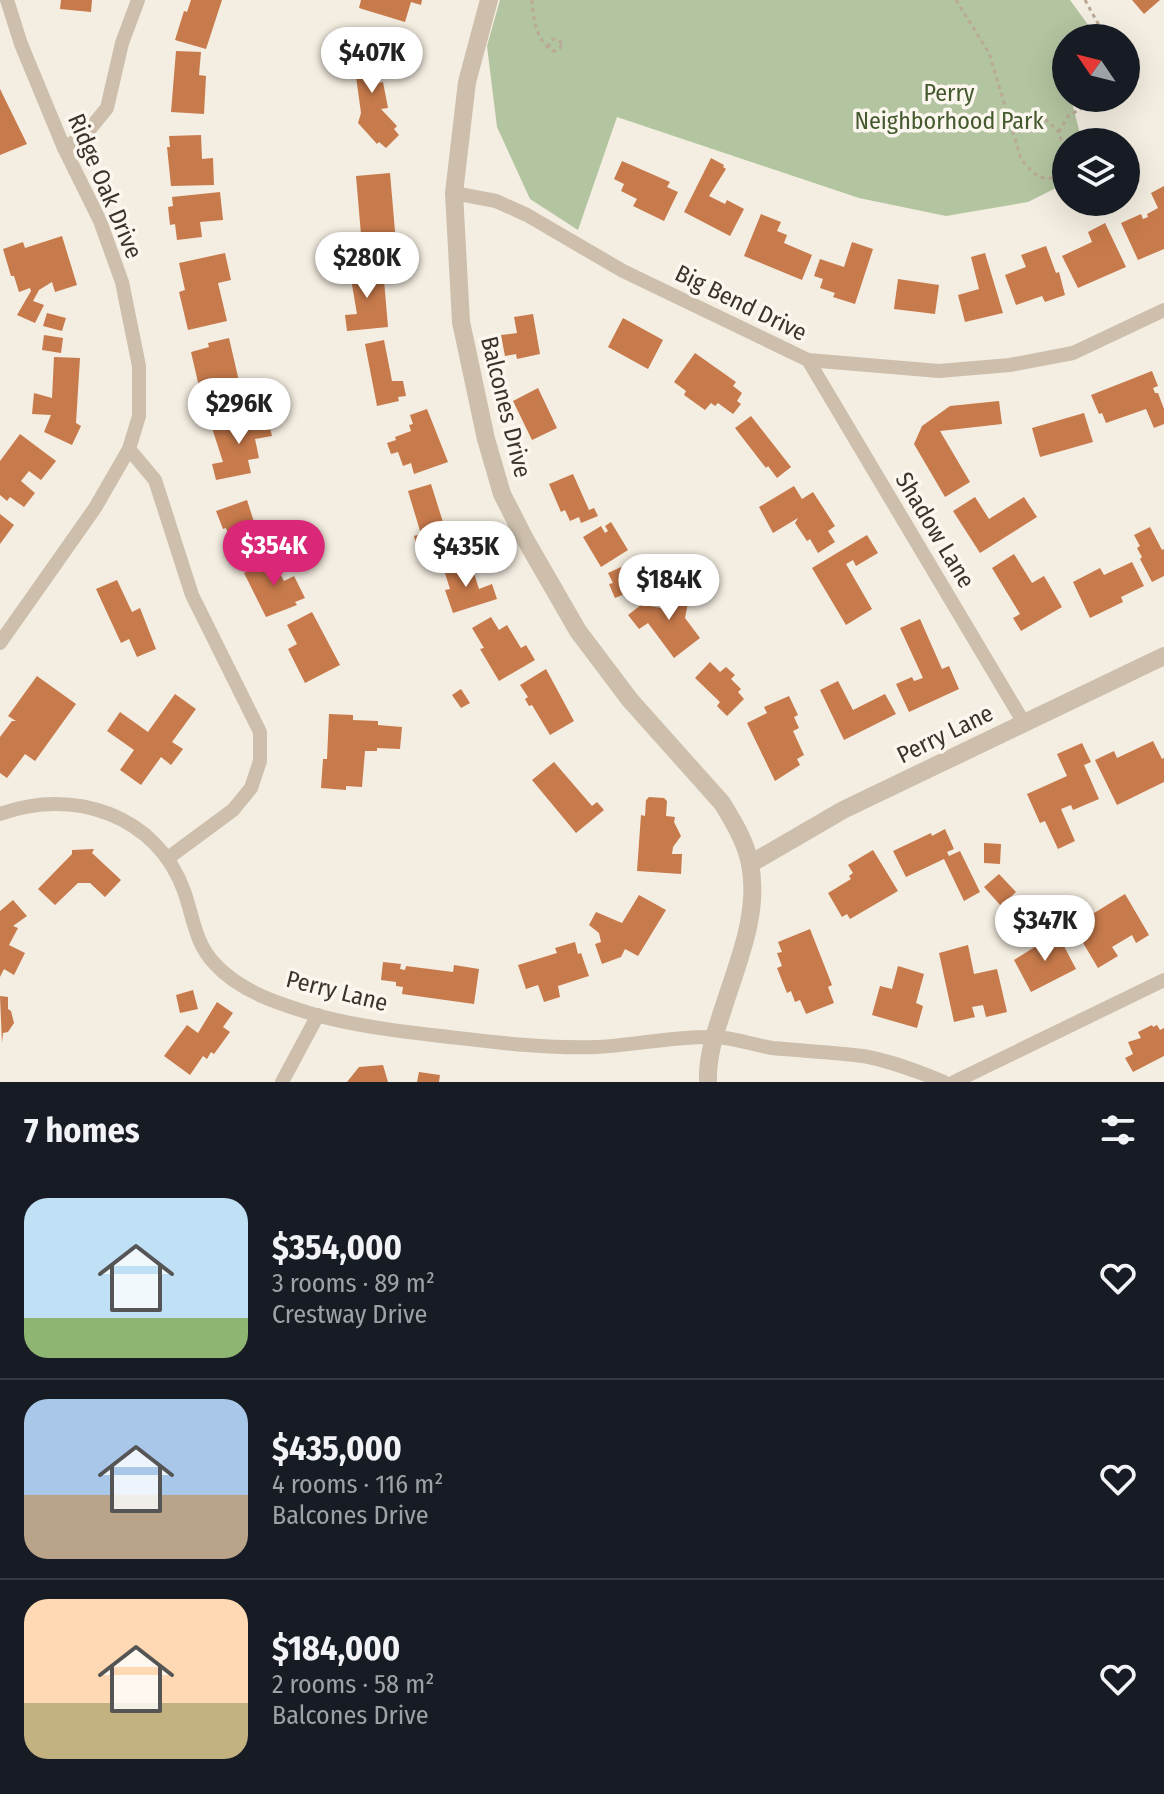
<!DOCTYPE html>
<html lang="en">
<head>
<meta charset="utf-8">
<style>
	body { margin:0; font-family:"Fira Sans Condensed",sans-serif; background:#20242c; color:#f1f3f6; height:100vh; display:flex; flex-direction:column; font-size:30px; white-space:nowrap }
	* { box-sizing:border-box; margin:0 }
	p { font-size:26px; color:#9ea1a6 }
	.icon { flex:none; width:44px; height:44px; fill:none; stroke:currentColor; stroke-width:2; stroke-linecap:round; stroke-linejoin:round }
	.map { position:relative; height:1082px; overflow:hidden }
	.panel { display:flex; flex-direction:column; background:#171b24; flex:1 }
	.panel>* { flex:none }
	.needle { width:52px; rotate:305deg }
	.buttons { position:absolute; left:1052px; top:24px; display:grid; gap:16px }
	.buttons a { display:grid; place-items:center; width:88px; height:88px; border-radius:50%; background:#171b24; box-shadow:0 8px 32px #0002; font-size:40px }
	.price { position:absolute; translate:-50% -68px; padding:0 18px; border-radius:28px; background:#fff; color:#222; font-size:26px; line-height:52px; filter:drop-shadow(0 2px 4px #0008) }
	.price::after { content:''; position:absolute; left:50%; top:48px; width:24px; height:18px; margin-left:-12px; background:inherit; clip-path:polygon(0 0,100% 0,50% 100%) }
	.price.active { background:#db2777; color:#fff }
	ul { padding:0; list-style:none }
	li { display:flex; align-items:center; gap:24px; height:200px; padding:0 24px }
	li+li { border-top:2px solid #363941 }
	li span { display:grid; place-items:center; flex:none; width:224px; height:160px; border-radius:24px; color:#555 }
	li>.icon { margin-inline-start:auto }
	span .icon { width:96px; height:96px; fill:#fffc; stroke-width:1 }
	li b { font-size:34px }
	h2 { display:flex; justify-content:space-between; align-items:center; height:96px; padding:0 24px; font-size:34px }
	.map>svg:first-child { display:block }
	.green { fill:#b3c4a0 }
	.building { fill:#c77a4b }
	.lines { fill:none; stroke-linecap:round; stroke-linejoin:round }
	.path { stroke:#b9a996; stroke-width:3; stroke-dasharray:4 4; stroke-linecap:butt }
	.minor { stroke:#cdbfac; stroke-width:14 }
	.tertiary { stroke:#cdbfac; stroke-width:18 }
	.labels { text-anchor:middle; stroke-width:7; stroke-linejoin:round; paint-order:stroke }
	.park-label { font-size:24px; fill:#44592e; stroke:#fbf6ee }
	.street-label { font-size:24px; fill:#3b322b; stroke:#fbf6ee }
</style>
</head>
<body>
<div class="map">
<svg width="1164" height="1082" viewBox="0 0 1164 1082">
	<rect width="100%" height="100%" fill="#f4ede1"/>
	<polygon class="green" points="500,0 1070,0 1097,37 1066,38 1066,59 1062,62 1066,78 1066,98 1071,98 1082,142 1066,142 1066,183 1028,202 946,216 859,198 617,117 578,230 530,199 497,127 487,46"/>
	<g class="building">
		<polygon points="61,0 92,0 91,12 60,9"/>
		<polygon points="191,0 222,0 206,49 175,40 184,11 187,12"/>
		<polygon points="361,0 422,0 421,5 411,2 405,22 359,8"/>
		<polygon points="1132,0 1160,0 1144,14"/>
		<polygon points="381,36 383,52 365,56 370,85 383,82 388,108 381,109 397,126 394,129 399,135 386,148 379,142 377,144 358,123 361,113 352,47 356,45 356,38"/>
		<polygon points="176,51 201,52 199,75 206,76 204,114 171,112"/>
		<polygon points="0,89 27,144 0,155"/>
		<polygon points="201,135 202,159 213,158 214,185 171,186 167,147 170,147 169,136"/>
		<polygon points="711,158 724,165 723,167 726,169 709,196 725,204 727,200 744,209 730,236 684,212"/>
		<polygon points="622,161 670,182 667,187 678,192 664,221 633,206 637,199 621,191 624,184 614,179"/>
		<polygon points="390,173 396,243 362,246 356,176"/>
		<polygon points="1164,186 1164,249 1138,260 1121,223 1141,214 1143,219 1148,217 1147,214 1158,208 1151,193"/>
		<polygon points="220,192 223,220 200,222 202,237 177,240 175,224 170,225 168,207 173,206 172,197"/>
		<polygon points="761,214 781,222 777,231 787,235 784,243 812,255 802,280 744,256"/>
		<polygon points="1105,223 1126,267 1078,288 1062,256 1092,242 1088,232"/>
		<polygon points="62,236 77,285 55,292 52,282 39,290 33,301 44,305 35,323 17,315 31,291 30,288 19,292 14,276 11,276 3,249 23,242 25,248"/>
		<polygon points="852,242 873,249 855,304 833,297 835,293 820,288 823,279 814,276 820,259 844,267"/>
		<polygon points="1046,246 1056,273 1059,272 1065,295 1045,302 1042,296 1016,305 1005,275 1026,267 1021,255"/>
		<polygon points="225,253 231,280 218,283 227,321 188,330 179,292 185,290 179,263"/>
		<polygon points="985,253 1003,313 965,322 958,295 979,289 971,257"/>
		<polygon points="375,265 376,281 384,280 388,327 347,331 345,315 357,314 349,267"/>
		<polygon points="898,279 939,285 935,314 894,309"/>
		<polygon points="47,313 66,318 62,331 43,326"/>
		<polygon points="533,314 540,354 517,359 516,354 505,356 501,335 517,333 514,317"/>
		<polygon points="623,318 663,340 648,369 608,347"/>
		<polygon points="44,335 63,338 61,353 42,350"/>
		<polygon points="229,338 242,394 203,404 191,352 209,347 208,343"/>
		<polygon points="384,340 392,381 403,381 406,396 398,397 399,401 377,406 365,344"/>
		<polygon points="695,353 736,382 733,386 742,393 737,401 741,404 733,414 718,403 715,406 711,403 705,410 684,395 686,391 674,382"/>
		<polygon points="54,357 80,358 76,423 81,426 72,445 44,432 51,415 32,414 34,393 52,398"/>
		<polygon points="1152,371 1158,386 1153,388 1155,393 1158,393 1164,409 1164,424 1154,428 1146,409 1106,423 1102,413 1099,414 1091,395"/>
		<polygon points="538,388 557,428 532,440 513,401"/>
		<polygon points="999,401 1002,424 940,431 970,482 945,497 914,444 922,426 950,406"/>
		<polygon points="427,409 448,462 414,474 411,463 403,466 398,452 391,454 387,443 396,440 395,437 411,431 409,425 413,424 410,415"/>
		<polygon points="1084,413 1093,442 1040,457 1032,428"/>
		<polygon points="267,416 272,436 255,439 259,458 248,460 251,473 216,480 212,464 223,462 212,428"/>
		<polygon points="751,416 791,467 777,478 768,466 766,468 735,428"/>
		<polygon points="20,434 56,461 41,480 29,471 21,481 35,493 24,507 10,497 7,501 0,495 0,461"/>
		<polygon points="573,474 589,510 594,508 598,516 581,523 579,517 570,521 565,510 561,512 549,484"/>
		<polygon points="431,484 448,538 440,541 442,548 427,553 425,546 418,549 414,536 421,534 408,491"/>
		<polygon points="794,486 802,499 813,492 835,526 828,531 835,542 818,553 810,539 807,541 795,523 798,518 773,533 759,507"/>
		<polygon points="975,497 989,519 1024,497 1037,517 980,553 953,511"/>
		<polygon points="247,500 254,522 261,520 267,536 259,539 261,544 234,552 226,528 223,529 216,511"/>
		<polygon points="0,514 14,525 0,544"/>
		<polygon points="611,522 628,550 601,567 583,537 601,526 605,533 608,531 605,526"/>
		<polygon points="1150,527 1162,550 1164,549 1164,576 1152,582 1140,559 1142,557 1137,548 1140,546 1134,535"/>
		<polygon points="867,535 878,553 856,566 853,560 846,564 872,609 846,625 812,568"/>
		<polygon points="1014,554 1032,583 1044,576 1062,607 1021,631 1013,618 1020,614 992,568"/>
		<polygon points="279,556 284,567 278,570 284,581 294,576 305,598 295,602 297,605 266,617 244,573"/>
		<polygon points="470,561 479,589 492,584 497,599 453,613 445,590 450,589 444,570"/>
		<polygon points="1132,562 1144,586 1121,597 1123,602 1090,618 1073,582 1100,568 1104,575"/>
		<polygon points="621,567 632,591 615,598 609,584 613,583 608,573"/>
		<polygon points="117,580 132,612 140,608 156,649 137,657 129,639 121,643 96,589"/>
		<polygon points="674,585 691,588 685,618 700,638 674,658 648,623 639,629 628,615 646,601 650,606 671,610"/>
		<polygon points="312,612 340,665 305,683 288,649 297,644 287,625"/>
		<polygon points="491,617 499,630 507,625 521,648 526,645 535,660 499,681 480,649 484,648 472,628"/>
		<polygon points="920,619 942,669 949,666 959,689 909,712 896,684 912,677 914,681 923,678 900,628"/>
		<polygon points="710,662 720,672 726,667 735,675 731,679 741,689 738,692 744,699 727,716 717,706 720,702 695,678"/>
		<polygon points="546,669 574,721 550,735 532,705 529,706 525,699 528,697 520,685"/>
		<polygon points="37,676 76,704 35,761 25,754 7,778 0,773 0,737 12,721 16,721 8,716"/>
		<polygon points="838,681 853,710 885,694 896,714 844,740 820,690"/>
		<polygon points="461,689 470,703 461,708 452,695"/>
		<polygon points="175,694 196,709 172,742 183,749 171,765 161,757 141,785 120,770 134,750 107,731 120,712 148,732"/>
		<polygon points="789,696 798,715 794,717 799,728 793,731 804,755 797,759 800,765 775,781 747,723 767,713 764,707"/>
		<polygon points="329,714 353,715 353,720 378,721 378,725 402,727 400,749 377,748 377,751 365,751 362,787 346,786 346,790 321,788 323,759 327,759"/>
		<polygon points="1153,741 1162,759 1164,758 1164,782 1117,805 1095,760 1114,751 1117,758"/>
		<polygon points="1082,743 1091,762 1084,765 1099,799 1073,810 1071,805 1061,809 1075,841 1058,849 1045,821 1040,823 1027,794 1067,776 1057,754"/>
		<polygon points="554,762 592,806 597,802 604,810 576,833 532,780"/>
		<polygon points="649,797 664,798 667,801 666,816 675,817 674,822 681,836 673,847 672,854 682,854 681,874 637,871 641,815 645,816 646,800"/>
		<polygon points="945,829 954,849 947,852 949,856 960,851 980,892 964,901 944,859 906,877 893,851 931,833 932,836"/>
		<polygon points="984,843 1001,844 1000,864 984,863"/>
		<polygon points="94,849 92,853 121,880 105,897 90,883 78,883 55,905 38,889 72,854 72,850"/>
		<polygon points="873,850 898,891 850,919 847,914 842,917 828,893 851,879 849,876 853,873 848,865"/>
		<polygon points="999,874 1016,892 1001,906 984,887"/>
		<polygon points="1125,894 1149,935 1136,943 1132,935 1112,947 1118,956 1098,968 1073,926"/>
		<polygon points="639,895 666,910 638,956 625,949 621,957 602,964 595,944 601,942 599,933 589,925 596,912 622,923"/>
		<polygon points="13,900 27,916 13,926 18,928 9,945 25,953 14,975 4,969 0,977 0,911"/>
		<polygon points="810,929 832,985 828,987 834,1003 806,1014 800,1000 795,1002 791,991 787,993 777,968 782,966 777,953 782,952 778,942"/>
		<polygon points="1057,933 1076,969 1031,992 1014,960"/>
		<polygon points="575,942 578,954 581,953 589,976 558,986 560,997 544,1002 538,985 526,989 518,965 557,953 555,948"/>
		<polygon points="968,945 974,974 997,969 1007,1012 986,1017 983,1005 972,1007 975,1017 954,1022 939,953"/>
		<polygon points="383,962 401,964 400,969 405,970 406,966 453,972 454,965 479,969 474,1004 402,994 403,987 396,986 396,982 381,980"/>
		<polygon points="898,966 924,974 916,1003 923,1006 917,1028 872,1015 880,986 892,989"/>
		<polygon points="193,990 198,1009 180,1013 176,995"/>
		<polygon points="0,996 8,997 8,1009 11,1011 14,1023 8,1032 3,1033 2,1043"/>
		<polygon points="217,1002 233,1013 223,1027 230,1032 214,1054 211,1052 207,1059 203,1056 190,1075 164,1056 187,1025 198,1033"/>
		<polygon points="1152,1025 1153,1027 1157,1025 1160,1030 1164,1028 1164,1056 1133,1072 1125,1058 1133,1054 1128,1042 1141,1038 1138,1032"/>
		<polygon points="383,1065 388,1082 347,1082 359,1067"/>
		<polygon points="419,1072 440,1075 439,1082 417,1082"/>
	</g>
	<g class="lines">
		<g class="path">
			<path d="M532,0C533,19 536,39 552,51"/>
			<path d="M956,0L989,53L1021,159C1036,177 1045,186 1066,170"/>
			<polyline points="1085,0 1106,38"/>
			<circle cx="555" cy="45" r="6"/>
			<polyline points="1045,119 1059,132 1066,159"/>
			<polyline points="1059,132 1068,116 1100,98"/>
		</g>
		<g class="minor">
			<polyline points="64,148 85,135 107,108 122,43 138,0"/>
			<polyline points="454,193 496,201 527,215 623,271 808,360 939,371 1010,365 1073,353 1164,310"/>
			<polyline points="808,360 1024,723"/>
			<polyline points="129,449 155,480 192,595 260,732 260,761 251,788 233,810 168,858"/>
			<polyline points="0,643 95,508 129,449 139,416 139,366 122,282 100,221 64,148 21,44 7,0"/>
			<path d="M0,814C73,787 157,815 184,891C193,916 195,943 214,963C240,992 280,1004 316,1015C356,1026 399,1031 441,1036C493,1042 546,1049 598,1047C636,1045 675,1036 713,1037C733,1037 753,1045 772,1048C803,1051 833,1052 863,1056C891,1061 917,1071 944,1082"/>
			<polyline points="282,1082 318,1015"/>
			<polyline points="954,1082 1164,980"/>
		</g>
		<g class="tertiary">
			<path d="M489,0L467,82L454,193L461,322L486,439L502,494L525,539L578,631L630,700L722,803C733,821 746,842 750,864C760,913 737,964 723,1009C715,1033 707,1057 708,1082"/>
			<polyline points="750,864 843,810 1164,656"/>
		</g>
	</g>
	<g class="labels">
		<g class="park-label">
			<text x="949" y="101">Perry<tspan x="949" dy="28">Neighborhood Park</tspan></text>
		</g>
		<g class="street-label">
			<text transform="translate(105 186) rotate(67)" y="8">Ridge Oak Drive</text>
			<text transform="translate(741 303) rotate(26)" y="8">Big Bend Drive</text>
			<text transform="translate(506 407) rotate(76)" y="8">Balcones Drive</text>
			<text transform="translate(935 530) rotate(59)" y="8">Shadow Lane</text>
			<text transform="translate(945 734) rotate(-26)" y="8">Perry Lane</text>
			<text transform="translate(337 991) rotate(14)" y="8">Perry Lane</text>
		</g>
	</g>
</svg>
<div class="buttons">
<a><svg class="needle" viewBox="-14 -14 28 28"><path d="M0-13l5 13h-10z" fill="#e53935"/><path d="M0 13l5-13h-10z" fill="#9ea1a6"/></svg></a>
<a><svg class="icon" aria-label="layers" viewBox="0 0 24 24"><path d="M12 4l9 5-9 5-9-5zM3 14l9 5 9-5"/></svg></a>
</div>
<b class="price" style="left:372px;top:95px">$407K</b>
<b class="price" style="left:367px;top:300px">$280K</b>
<b class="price" style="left:239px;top:446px">$296K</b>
<b class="price active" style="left:274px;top:588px">$354K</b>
<b class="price" style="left:466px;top:589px">$435K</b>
<b class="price" style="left:669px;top:622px">$184K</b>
<b class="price" style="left:1045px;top:963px">$347K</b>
</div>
<section class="panel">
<h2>7 homes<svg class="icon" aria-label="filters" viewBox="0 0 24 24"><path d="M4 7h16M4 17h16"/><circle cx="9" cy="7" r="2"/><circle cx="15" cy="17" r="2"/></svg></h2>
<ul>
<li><span style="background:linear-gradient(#bfe0f5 75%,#8fb573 0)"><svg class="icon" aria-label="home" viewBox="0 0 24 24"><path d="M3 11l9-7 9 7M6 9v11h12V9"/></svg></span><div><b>$354,000</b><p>3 rooms · 89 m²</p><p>Crestway Drive</p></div><svg class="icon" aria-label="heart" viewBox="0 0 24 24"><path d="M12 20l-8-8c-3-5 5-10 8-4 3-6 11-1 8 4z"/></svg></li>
<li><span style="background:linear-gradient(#a9c7e8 60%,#b9a48a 0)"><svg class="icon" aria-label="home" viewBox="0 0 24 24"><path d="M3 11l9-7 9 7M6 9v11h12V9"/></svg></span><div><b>$435,000</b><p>4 rooms · 116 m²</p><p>Balcones Drive</p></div><svg class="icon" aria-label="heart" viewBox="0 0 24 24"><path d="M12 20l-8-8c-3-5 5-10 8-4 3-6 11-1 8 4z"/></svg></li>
<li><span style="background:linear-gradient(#ffd9b3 65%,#c2b280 0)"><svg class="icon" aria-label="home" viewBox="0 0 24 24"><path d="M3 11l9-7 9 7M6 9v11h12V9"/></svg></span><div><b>$184,000</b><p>2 rooms · 58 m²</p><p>Balcones Drive</p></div><svg class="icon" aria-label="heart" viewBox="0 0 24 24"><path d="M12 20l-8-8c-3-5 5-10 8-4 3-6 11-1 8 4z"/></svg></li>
</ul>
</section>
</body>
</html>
